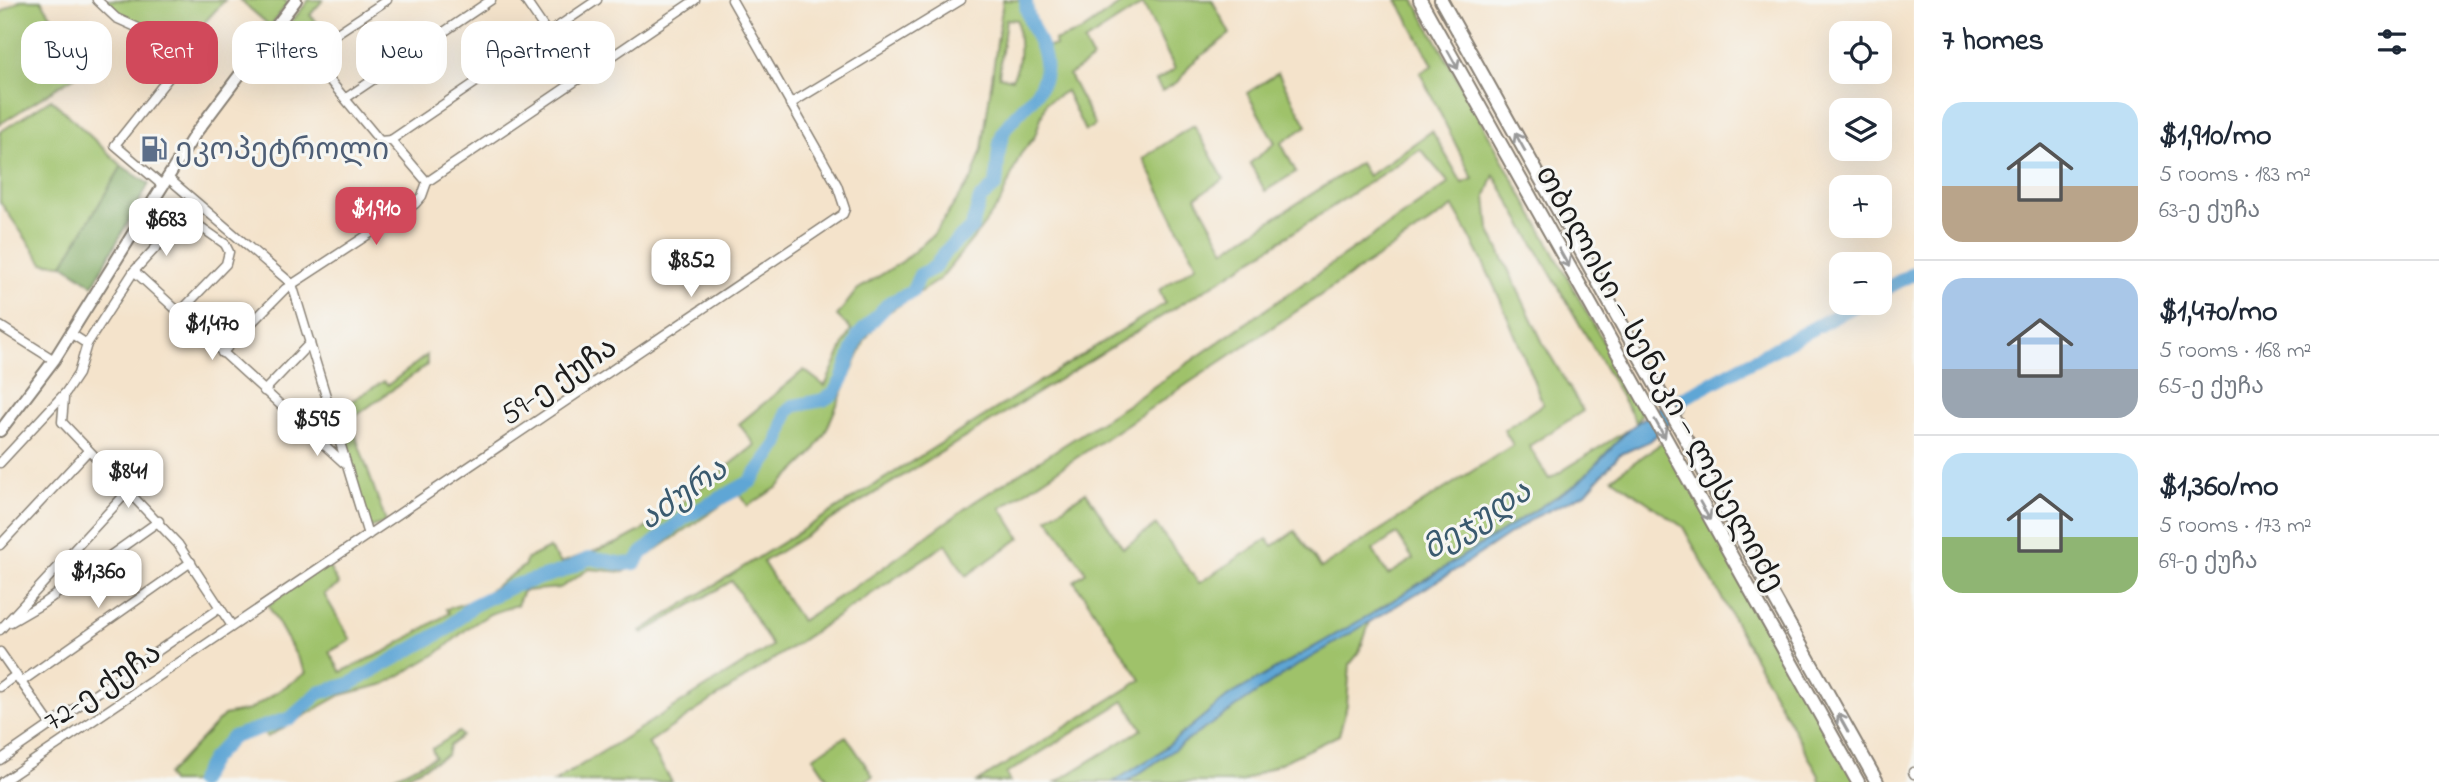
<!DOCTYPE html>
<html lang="en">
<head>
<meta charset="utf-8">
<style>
	body { margin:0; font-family:"Indie Flower","Noto Sans Georgian",sans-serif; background:#f2f2f3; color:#1f2937; height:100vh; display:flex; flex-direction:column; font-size:26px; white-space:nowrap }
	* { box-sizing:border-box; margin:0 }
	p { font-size:23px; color:#747a83 }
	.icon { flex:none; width:38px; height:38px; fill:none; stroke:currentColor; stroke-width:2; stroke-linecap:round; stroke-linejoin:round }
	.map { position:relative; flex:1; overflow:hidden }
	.details { display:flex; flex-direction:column; background:#fff; width:525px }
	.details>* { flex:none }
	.guide { position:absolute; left:21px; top:21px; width:665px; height:63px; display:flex; gap:14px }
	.fabs { position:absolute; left:1829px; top:21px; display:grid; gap:14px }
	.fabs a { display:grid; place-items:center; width:63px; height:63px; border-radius:14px; background:#fff; box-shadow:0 7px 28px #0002; font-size:35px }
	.price { position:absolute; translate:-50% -60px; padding:0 16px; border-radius:14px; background:#fff; color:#222; font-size:23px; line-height:46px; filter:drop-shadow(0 2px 4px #0008) }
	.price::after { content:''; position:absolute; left:50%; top:42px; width:21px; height:16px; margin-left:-10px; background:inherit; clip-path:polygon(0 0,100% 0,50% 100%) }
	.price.on { background:#d1495b; color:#fff }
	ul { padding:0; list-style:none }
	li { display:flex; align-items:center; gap:21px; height:175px; padding:0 28px }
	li+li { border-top:2px solid #e0e1e3 }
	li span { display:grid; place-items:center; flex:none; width:196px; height:140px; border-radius:21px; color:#555 }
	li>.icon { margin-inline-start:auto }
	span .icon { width:84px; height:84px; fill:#fffc; stroke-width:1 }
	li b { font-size:30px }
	h2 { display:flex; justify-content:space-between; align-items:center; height:84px; padding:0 28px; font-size:30px }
	.chip { padding:0 24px; border-radius:21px; background:#fff; box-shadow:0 7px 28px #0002; font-size:24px; line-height:63px }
	.chip.on { background:#d1495b; color:#fff }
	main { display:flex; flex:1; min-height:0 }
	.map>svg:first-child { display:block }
	.green { fill:#9fc26b; stroke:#5e6f44; stroke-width:2; fill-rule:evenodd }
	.forest { fill:#7fa85f; stroke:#4e623e; stroke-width:2 }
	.water { fill:#5ea6d5; stroke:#3d6178; stroke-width:2 }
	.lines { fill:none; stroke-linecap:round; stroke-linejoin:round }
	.river { stroke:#5ea6d5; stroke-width:14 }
	.minor-casing { stroke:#888074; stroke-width:11 }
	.major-casing { stroke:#888074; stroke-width:14 }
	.highway-casing { stroke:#888074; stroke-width:16 }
	.minor { stroke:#fff; stroke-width:8 }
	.major { stroke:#fff; stroke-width:10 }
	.highway { stroke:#fff; stroke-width:12 }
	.oneway { stroke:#999 }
	.labels { text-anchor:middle; stroke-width:6; stroke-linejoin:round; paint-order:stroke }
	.service-label { font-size:30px; fill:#4e5e75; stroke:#f6f6f2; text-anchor:start }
	.street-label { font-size:30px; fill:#1c1c1c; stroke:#f6f6f2 }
	.water-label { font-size:32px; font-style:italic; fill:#3a5a6f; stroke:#f6f6f2 }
</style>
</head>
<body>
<main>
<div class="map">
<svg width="1914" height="782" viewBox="0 0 1914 782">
	<rect width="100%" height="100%" fill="#f6f6f2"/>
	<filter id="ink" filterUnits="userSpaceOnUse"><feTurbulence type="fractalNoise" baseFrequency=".0143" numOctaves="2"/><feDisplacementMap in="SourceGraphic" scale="14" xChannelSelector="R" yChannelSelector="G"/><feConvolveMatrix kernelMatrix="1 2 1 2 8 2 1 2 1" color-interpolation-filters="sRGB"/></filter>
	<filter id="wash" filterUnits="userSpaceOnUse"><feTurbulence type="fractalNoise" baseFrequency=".00686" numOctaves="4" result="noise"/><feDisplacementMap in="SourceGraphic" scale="28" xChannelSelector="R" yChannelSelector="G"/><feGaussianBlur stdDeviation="1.57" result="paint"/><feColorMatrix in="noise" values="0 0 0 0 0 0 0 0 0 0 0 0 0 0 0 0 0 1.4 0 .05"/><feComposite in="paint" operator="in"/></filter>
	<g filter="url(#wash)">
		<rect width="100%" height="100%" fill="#f4e3cb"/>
		<g class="green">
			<polygon points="21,0 41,0 86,69 0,124 0,13"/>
			<polygon points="105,0 225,0 171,59 151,32 121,14"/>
			<polygon points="240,0 285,0 288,3 270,26"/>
			<polygon points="309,0 323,0 310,15 319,25 294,49 274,53 269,49"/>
			<path d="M1003,0H1026L1025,8L1043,46H1055L1054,41L1080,32L1126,0H1212L1230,34L1191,64L1179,81L1162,91L1156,81L1175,69L1143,4L1084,42L1093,59L1069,75L1095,125L1085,131L1066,91L1046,103L1035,136L1020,155L1000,203L976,235L940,279L881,317L865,340L825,433L812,454L778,487L748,506L739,493L624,572L589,569L560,588L523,591L517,605L490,614L468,628L438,653L385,684L341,695L267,737L260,728C223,739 218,749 199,782H171L167,775L224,715L249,710L306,673L268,605L327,564L339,585L324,594L351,640L329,652L341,672L386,651L449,613L446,609L476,600L524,566L527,559L549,548L561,563L620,542L659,521L755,445L739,424L804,370L825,386L851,329L837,316L857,290L903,261L933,235L972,178L982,149ZM1006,19L1017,20C1019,40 1023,61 1012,79L999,76Z"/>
			<path d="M1397,0H1414L1642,412L1637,424L1494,175L1486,196L1489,229L1543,343L1583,411L1529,446L1549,479L1629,429L1578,483L1373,613L1359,653L1350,664L1347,705L1339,735L1241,782H1056L1142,729L1124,701L1006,774L1010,782H977L1141,680L1074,581L1086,572L1048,518L1086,492L1123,548L1156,525L1199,583L1267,539L1273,546L1295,531L1321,568L1513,445L1504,430L1543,404C1516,337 1491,270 1453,207L1001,508L1020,538L966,576L946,544L648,743L672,782H554L772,646L732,581L643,633L641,631L1165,303L1159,290L1197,265L1143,158L1194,125L1224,179L1196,197L1225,250L1360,163L1368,176L1432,131L1462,183L1473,179L1420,73L1433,65ZM1420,149L1449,183L1127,405L974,502L870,577L801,621L763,562L1227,276ZM1397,534L1413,559L1388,575L1373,550Z"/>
			<polygon points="1278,73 1307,126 1281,143 1296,172 1265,191 1250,163 1275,143 1247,93"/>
			<polygon points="51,99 122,166 63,264 43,263 0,202 0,132"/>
			<polygon points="427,355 427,365 350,420 386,522 367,529 332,413 384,381 388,385"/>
			<polygon points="1666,440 1858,782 1820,782 1819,776 1683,527 1612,478"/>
			<polygon points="459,732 462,736 449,746 447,755 395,782 383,782 435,757 432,749"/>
			<polygon points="846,736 873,776 863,782 830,782 813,757"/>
		</g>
		<polygon class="forest" points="122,166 149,184 93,285 63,264"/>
		<polygon class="water" points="1676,395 1682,399 1685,410 1650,441 1619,455 1586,493 1535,517 1462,566 1287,672 1127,782 1113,782 1156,755 1227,697 1373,613 1578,483 1629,429"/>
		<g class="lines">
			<g class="river">
				<polyline points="1880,292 1914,273"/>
				<polyline points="1668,409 1682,399 1860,303"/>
				<path d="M199,782L212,759L233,737L291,718L319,693L350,684L447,629L472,606L513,586L563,571L590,558L623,564L635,563L642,553L684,518L750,482L778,444L787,412L793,406L823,400L834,393L842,380L858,336L889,303L912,292L920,275L935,267L945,252L972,227L980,199L996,185C998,169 997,145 1004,131C1015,111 1042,97 1045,73C1049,46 1025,25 1026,0"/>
			</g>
		</g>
	</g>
	<g filter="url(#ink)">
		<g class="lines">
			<g class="minor-casing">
				<g id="minor">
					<polyline points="97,0 116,18 145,31 174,71 115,145 162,185"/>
					<polyline points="525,0 579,79"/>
					<polyline points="262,48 275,59 307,53 380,141 391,140"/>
					<polyline points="307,53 387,0"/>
					<polyline points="346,98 491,0"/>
					<polyline points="790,104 961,0"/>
					<polyline points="391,140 597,0"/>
					<polyline points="391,140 427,182"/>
					<polyline points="167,177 292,284 368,535"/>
					<polyline points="427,182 695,0"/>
					<polyline points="148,208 176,226"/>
					<polyline points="176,226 198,225 225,244"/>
					<polyline points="134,271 344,463"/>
					<polyline points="179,313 226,264 229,252 225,244"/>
					<polyline points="0,326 54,360"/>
					<polyline points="70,333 87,344"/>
					<polyline points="222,353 285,289 415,204 422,196 427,182"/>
					<polyline points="264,391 310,343"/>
					<polyline points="64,398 62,422 178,544 232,626"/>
					<polyline points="0,463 66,392 78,374 87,344 134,271 176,226"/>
					<polyline points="0,545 88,451"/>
					<polyline points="11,622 42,604 159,521"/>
					<polyline points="0,630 129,490"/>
					<polyline points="0,652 51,725"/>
					<polyline points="21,682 191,562"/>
					<polyline points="0,687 16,675"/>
					<polyline points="0,760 220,608"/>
					<polyline points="1913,772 1914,774"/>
					<polyline points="2,782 843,214 845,209 837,185 732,0"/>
				</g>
			</g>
			<g class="major-casing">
				<polyline id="major" points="0,431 54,360 195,134 296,0"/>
			</g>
			<g class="highway-casing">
				<g id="highway">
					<polyline points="1420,0 1858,782"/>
					<polyline points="1441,0 1877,782"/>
				</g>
			</g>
			<use href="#minor" class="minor"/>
			<use href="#major" class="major"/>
			<use href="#highway" class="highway"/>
		</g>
		<defs><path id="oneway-shaft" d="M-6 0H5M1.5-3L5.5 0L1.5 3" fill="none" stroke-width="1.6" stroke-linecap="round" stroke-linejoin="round" transform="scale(1.75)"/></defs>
		<g class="oneway">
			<use href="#oneway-shaft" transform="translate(1453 60) rotate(61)"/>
			<use href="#oneway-shaft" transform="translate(1520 142) rotate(-119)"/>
			<use href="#oneway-shaft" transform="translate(1564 258) rotate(61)"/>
			<use href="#oneway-shaft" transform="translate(1660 429) rotate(61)"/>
			<use href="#oneway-shaft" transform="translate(1705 511) rotate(61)"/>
			<use href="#oneway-shaft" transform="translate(1843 723) rotate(-119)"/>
		</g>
	</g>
	<defs>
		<g id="fuel-bare" transform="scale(2.1)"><path d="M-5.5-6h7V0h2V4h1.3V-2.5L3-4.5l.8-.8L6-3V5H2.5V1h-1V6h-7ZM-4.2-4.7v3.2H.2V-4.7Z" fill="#5c6f8a" stroke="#f6f6f2" stroke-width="2.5" paint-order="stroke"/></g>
	</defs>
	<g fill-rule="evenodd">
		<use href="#fuel-bare" x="154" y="149"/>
	</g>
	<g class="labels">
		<g class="service-label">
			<text x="175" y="159">ეკოპეტროლი</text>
		</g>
		<g class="street-label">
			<text transform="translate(1661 378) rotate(61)" y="10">თბილისი — სენაკი — ლესელიძე</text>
			<text transform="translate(558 380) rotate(-34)" y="10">59-ე ქუჩა</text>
			<text transform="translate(102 686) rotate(-34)" y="10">72-ე ქუჩა</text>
		</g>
		<g class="water-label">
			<text transform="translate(682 493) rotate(-35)" y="11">აძურა</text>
			<text transform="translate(1476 519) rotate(-32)" y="11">მეჯუდა</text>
		</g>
	</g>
</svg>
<div class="fabs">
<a><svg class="icon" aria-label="locate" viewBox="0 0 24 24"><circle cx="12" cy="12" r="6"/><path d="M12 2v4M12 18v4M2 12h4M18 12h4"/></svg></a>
<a><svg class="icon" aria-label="layers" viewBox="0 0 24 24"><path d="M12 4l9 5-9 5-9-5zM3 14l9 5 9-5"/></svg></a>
<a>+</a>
<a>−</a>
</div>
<b class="price on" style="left:376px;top:247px">$1,910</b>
<b class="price" style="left:166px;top:258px">$683</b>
<b class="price" style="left:691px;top:299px">$852</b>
<b class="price" style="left:212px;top:362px">$1,470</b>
<b class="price" style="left:317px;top:458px">$595</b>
<b class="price" style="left:128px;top:510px">$841</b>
<b class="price" style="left:98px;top:610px">$1,360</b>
<div class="guide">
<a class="chip">Buy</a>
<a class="chip on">Rent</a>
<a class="chip">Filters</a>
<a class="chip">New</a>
<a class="chip">Apartment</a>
</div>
</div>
<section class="details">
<h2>7 homes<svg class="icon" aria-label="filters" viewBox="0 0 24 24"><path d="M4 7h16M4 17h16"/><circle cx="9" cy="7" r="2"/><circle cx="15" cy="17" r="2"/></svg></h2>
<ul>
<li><span style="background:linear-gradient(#bfe0f5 60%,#b9a48a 0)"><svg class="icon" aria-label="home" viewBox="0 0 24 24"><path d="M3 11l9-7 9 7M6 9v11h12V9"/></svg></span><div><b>$1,910/mo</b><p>5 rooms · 183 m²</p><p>63-ე ქუჩა</p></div></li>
<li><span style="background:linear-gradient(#a9c7e8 65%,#9aa5b1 0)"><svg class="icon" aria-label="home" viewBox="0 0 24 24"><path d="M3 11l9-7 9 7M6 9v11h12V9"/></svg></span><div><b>$1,470/mo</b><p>5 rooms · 168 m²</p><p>65-ე ქუჩა</p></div></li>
<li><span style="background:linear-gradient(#bfe0f5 60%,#8fb573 0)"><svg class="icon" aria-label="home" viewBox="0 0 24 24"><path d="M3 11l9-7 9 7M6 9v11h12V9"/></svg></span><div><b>$1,360/mo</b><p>5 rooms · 173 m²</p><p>69-ე ქუჩა</p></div></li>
</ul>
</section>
</main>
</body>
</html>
